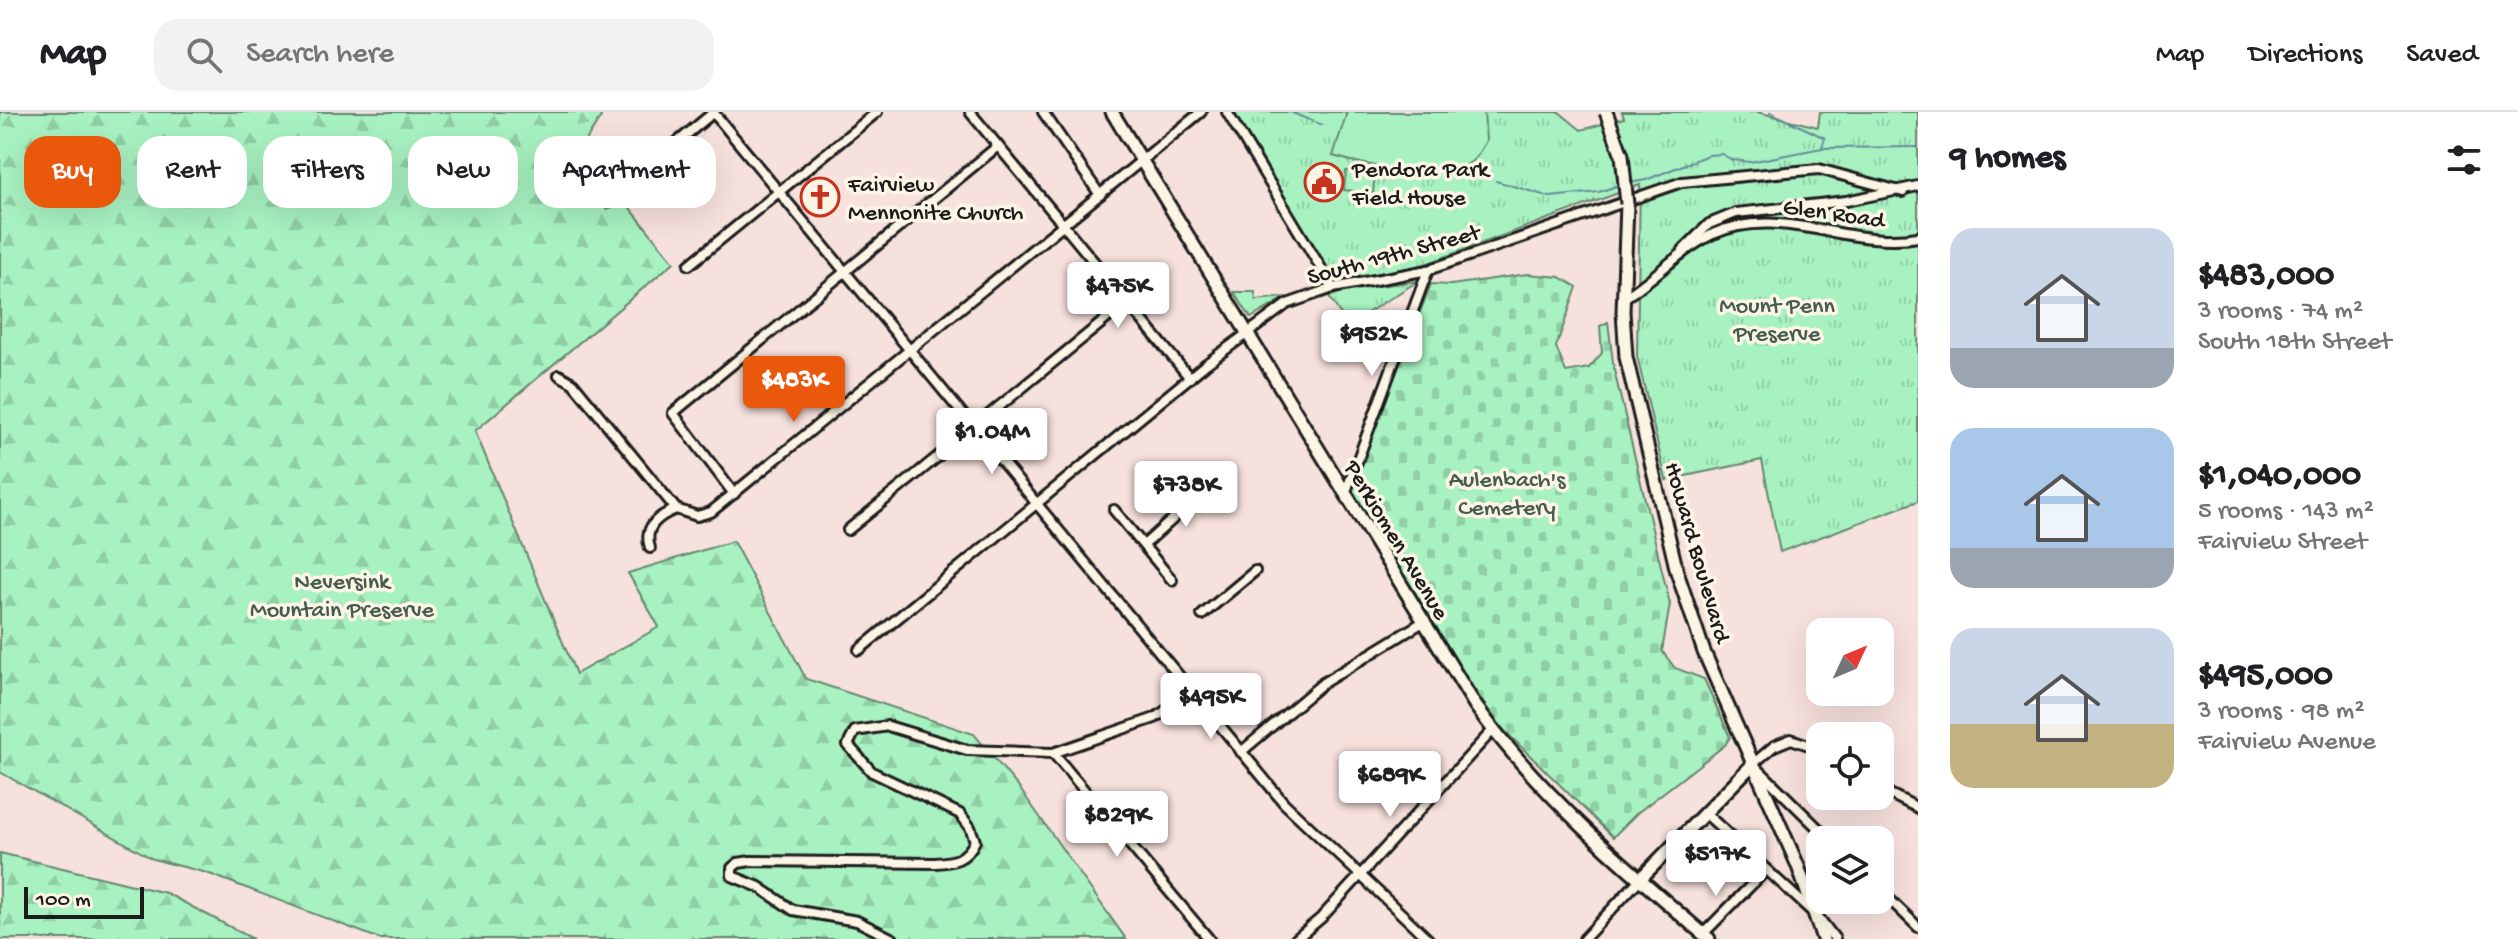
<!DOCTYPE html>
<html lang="en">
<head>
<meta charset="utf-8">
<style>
	body { margin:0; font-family:"Gochi Hand",sans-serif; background:#f2f2f2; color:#202124; height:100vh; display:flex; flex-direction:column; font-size:30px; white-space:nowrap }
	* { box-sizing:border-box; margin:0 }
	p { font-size:26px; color:#757577 }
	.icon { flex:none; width:44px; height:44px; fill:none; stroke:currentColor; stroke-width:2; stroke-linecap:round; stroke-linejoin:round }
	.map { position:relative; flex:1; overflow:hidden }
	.drawer { display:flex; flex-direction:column; background:#fff; width:600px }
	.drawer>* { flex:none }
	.top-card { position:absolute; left:24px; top:24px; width:760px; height:72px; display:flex; gap:16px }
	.needle { width:52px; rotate:46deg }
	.controls { position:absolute; left:1806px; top:506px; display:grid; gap:16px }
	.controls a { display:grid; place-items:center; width:88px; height:88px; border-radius:16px; background:#fff; box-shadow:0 8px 32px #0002; font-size:40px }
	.scale { position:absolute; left:24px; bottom:20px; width:120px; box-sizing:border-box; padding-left:8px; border:4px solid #1c1c1c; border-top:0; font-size:22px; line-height:28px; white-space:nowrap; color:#1c1c1c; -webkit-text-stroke:6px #fcf5e5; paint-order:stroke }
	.price { position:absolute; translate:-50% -68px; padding:0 18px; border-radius:8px; background:#fff; color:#222; font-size:26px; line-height:52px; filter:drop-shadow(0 2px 4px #0008) }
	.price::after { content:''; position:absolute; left:50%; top:48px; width:24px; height:18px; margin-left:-12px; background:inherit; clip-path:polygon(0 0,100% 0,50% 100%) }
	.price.active { background:#ea580c; color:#fff }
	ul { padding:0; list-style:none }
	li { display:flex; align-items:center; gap:24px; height:200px; padding:0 32px }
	li span { display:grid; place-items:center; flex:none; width:224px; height:160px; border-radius:24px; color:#555 }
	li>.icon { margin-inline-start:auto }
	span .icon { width:96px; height:96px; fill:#fffc; stroke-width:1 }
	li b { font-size:34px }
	h2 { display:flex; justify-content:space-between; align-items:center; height:96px; padding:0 32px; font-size:34px }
	.pill { padding:0 28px; border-radius:24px; background:#fff; box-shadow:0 8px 32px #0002; font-size:28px; line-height:72px }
	.pill.active { background:#ea580c; color:#fff }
	header { display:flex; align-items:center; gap:48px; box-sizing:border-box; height:112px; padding:0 40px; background:#fff; border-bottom:2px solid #e0e0e0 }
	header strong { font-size:38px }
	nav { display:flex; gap:44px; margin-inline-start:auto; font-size:28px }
	.search { width:560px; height:72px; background:#f2f2f2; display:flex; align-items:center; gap:20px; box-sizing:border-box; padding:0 28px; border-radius:24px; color:#757577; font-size:30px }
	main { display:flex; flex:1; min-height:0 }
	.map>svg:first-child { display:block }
	.grass { fill:url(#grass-tufts); stroke:#62876e; stroke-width:2 }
	.forest { fill:url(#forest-firs); stroke:#62876e; stroke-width:2 }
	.cemetery { fill:url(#cemetery-stones); stroke:#62876e; stroke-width:2 }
	.pitch { fill:#a8f2c1; stroke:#62876e; stroke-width:2 }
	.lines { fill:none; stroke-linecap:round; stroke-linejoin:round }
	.stream { stroke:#628b9c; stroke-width:2 }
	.minor-casing { stroke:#1c1c1c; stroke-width:14 }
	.major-casing { stroke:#1c1c1c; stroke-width:17 }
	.minor { stroke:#fcf5e5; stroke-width:8 }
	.major { stroke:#fcf5e5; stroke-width:11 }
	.major-bridge-casing { stroke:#1c1c1c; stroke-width:17; stroke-linecap:butt }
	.major-bridge { stroke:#fcf5e5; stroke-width:11 }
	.labels { text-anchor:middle; stroke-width:7; stroke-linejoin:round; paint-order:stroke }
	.poi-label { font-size:24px; fill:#1c1c1c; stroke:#fcf5e5; text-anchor:start }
	.street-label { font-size:24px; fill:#1c1c1c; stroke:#fcf5e5 }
	.park-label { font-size:24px; fill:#465c4e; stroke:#fcf5e5 }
</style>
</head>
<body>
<header>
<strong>Map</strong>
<div class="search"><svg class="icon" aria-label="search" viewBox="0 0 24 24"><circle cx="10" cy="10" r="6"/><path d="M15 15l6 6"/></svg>Search here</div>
<nav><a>Map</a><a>Directions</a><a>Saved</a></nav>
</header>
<main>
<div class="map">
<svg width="1918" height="827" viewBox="0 0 1918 827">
	<defs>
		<pattern id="grass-tufts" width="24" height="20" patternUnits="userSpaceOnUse" patternTransform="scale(2)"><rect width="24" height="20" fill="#a8f2c1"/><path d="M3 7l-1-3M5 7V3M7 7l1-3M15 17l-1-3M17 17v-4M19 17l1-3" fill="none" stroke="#90cfa5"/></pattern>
		<pattern id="forest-firs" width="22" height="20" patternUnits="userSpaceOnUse" patternTransform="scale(2)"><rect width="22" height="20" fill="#a8f2c1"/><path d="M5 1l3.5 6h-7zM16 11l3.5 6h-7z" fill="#90cfa5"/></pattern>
		<pattern id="cemetery-stones" width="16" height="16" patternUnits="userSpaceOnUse" patternTransform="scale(2)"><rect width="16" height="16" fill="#a8f2c1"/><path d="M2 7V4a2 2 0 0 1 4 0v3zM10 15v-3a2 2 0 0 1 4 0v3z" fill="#90cfa5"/></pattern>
	</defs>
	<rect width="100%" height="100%" fill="#f7e1dd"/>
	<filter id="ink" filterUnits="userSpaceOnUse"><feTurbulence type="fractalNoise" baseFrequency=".0125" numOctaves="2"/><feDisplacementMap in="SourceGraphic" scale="16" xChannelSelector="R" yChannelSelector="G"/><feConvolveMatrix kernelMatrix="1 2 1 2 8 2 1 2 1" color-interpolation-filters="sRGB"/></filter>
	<g filter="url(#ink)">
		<g class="grass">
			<polygon points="1233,0 1559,0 1581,18 1624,6 1622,0 1757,0 1818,15 1820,0 1918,0 1918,389 1780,440 1762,348 1666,368 1637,244 1640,73 1420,154 1340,168 1332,164"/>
			<polygon points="1418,169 1348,213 1329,185 1346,178"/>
			<polygon points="1234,180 1255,180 1256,188 1287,185 1251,206"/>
		</g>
		<g class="forest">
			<polygon points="0,0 597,0 601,5 569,55 606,97 626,91 674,150 475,319 576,562 659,515 628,461 733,429 806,567 974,622 1020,677 1126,827 380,827 207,761 153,747 0,660"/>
			<polygon points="0,741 166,781 253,827 0,827"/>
		</g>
		<polygon class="cemetery" points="1527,162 1560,165 1577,175 1556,235 1566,260 1589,256 1602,241 1600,214 1608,210 1614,258 1670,492 1662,539 1675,556 1704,567 1730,625 1725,633 1637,701 1613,725 1503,617 1469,572 1351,378 1431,172 1451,173"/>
		<g class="pitch">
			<path d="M1347,0H1484L1486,29C1482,35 1477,46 1471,50C1444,70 1363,53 1333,44Z"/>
			<polygon points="1346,59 1375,61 1373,81 1344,78"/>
		</g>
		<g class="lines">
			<g class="stream">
				<polyline points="1290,0 1322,13"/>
				<polyline points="1770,0 1825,26 1822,35"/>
				<polyline points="1496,69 1550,85 1599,80 1622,72"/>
				<polyline points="1628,71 1646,68 1708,43 1722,42 1732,48 1750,50 1822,36 1918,35"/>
			</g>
			<g class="minor-casing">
				<g id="minor">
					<polyline points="713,0 1284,691 1428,827"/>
					<polyline points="970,0 1190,266"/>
					<polyline points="1043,0 1100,83"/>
					<polyline points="1227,0 1333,176"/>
					<polyline points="624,74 714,0"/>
					<polyline points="1683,138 1709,112 1736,101 1846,89 1918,74"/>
					<polyline points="689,153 877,0"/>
					<path d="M1624,186C1654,167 1680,138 1713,122C1780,92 1849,137 1918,125"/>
					<polyline points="559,263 573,271 676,397 697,404 711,400 1201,0"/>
					<polyline points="734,382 673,301 998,34"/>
					<polyline points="1345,382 1428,158"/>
					<polyline points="1114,398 1172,468"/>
					<polyline points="848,418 1127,190"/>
					<polyline points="1144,433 1206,377"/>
					<path d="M650,436C643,415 658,404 676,397"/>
					<polyline points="1202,503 1255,459"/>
					<polyline points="859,538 1206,252 1287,192 1333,176 1428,158 1682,70 1819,57 1903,80"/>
					<polyline points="1820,637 1791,627 1774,634 1753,652 1830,728"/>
					<polyline points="1241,640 1323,571 1423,510"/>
					<polyline points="1053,641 1209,827"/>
					<polyline points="1880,677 1918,696"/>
					<polyline points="1704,700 1819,806 1835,827"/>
					<polyline points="1880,778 1918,815"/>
					<polyline points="1703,822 1766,758"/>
					<path d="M893,827L857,809L793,798L759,775L732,764V756L738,751L751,749L935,751C954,750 966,748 975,729L970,715L960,702L872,660L848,633L855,619L888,614L967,638L1053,641L1155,606L1191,581"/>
					<polyline points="1296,827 1321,806 1493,618"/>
					<polyline points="1584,827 1641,766"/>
				</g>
			</g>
			<g class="major-casing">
				<g id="major">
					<path d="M1112,0L1475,593C1538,681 1627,757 1709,827"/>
					<polyline points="1627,92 1623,200 1626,245 1677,460 1704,540 1798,754 1823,827"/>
					<polyline points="1641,766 1753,652"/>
				</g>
			</g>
			<use href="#minor" class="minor"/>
			<use href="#major" class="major"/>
			<g class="major-bridge-casing">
				<polyline id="major-bridge" points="1606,0 1622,43 1627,92"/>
			</g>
			<use href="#major-bridge" class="major-bridge"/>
		</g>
	</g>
	<defs>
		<g id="civic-ring" transform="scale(2)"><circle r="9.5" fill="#fcf5e5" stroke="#c8321e" stroke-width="1.5"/><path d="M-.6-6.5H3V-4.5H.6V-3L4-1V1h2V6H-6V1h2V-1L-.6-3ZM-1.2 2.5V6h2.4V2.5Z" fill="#c8321e"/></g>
		<g id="church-ring" transform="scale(2)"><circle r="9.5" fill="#fcf5e5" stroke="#c8321e" stroke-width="1.5"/><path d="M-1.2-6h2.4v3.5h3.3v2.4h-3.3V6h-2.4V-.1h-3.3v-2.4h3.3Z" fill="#c8321e"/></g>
	</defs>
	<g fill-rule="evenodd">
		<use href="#civic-ring" x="1324" y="70"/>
		<use href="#church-ring" x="820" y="85"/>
	</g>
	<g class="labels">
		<g class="poi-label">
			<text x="1352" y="64">Pendora Park<tspan x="1352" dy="28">Field House</tspan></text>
			<text x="848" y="79">Fairview<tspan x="848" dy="28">Mennonite Church</tspan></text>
		</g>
		<g class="street-label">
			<text transform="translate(1834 100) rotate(8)" y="8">Glen Road</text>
			<text transform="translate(1393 141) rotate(-15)" y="8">South 19th Street</text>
			<text transform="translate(1398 427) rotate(59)" y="8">Perkiomen Avenue</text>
			<text transform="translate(1699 440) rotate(74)" y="8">Howard Boulevard</text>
		</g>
		<g class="park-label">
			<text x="1777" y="200">Mount Penn<tspan x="1777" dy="28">Preserve</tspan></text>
			<text x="1507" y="374">Aulenbach's<tspan x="1507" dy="28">Cemetery</tspan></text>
			<text x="342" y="476">Neversink<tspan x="342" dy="28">Mountain Preserve</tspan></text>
		</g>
	</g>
</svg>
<div class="controls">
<a><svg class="needle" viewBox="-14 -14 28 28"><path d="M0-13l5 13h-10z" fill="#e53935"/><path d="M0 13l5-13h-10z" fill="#757577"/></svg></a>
<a><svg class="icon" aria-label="locate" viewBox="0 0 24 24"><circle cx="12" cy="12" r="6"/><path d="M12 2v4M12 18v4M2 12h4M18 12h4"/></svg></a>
<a><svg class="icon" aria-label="layers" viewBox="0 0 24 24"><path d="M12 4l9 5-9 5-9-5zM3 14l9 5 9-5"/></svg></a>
</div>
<div class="scale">100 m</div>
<b class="price" style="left:1118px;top:218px">$475K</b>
<b class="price" style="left:1372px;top:266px">$952K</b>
<b class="price active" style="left:794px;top:312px">$483K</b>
<b class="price" style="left:992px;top:364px">$1.04M</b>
<b class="price" style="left:1186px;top:417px">$738K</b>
<b class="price" style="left:1211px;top:629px">$495K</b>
<b class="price" style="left:1390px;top:707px">$689K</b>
<b class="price" style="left:1117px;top:747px">$829K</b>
<b class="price" style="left:1716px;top:786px">$517K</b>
<div class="top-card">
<a class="pill active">Buy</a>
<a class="pill">Rent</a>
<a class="pill">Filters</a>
<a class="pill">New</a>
<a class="pill">Apartment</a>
</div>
</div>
<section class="drawer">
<h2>9 homes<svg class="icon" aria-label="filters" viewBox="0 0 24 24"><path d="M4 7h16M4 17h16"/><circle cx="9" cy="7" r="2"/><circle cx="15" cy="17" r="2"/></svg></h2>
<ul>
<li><span style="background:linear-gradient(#c9d6e8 75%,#9aa5b1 0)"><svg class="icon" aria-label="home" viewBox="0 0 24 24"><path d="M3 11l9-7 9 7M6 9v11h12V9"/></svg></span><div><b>$483,000</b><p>3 rooms · 74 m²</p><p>South 18th Street</p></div></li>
<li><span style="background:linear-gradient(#a9c7e8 75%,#9aa5b1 0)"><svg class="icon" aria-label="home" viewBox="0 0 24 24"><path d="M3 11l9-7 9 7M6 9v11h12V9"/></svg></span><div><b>$1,040,000</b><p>5 rooms · 143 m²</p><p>Fairview Street</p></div></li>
<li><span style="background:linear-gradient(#c9d6e8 60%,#c2b280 0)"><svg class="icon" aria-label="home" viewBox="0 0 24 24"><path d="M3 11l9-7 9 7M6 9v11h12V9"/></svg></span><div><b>$495,000</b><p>3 rooms · 98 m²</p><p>Fairview Avenue</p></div></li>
</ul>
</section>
</main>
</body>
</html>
